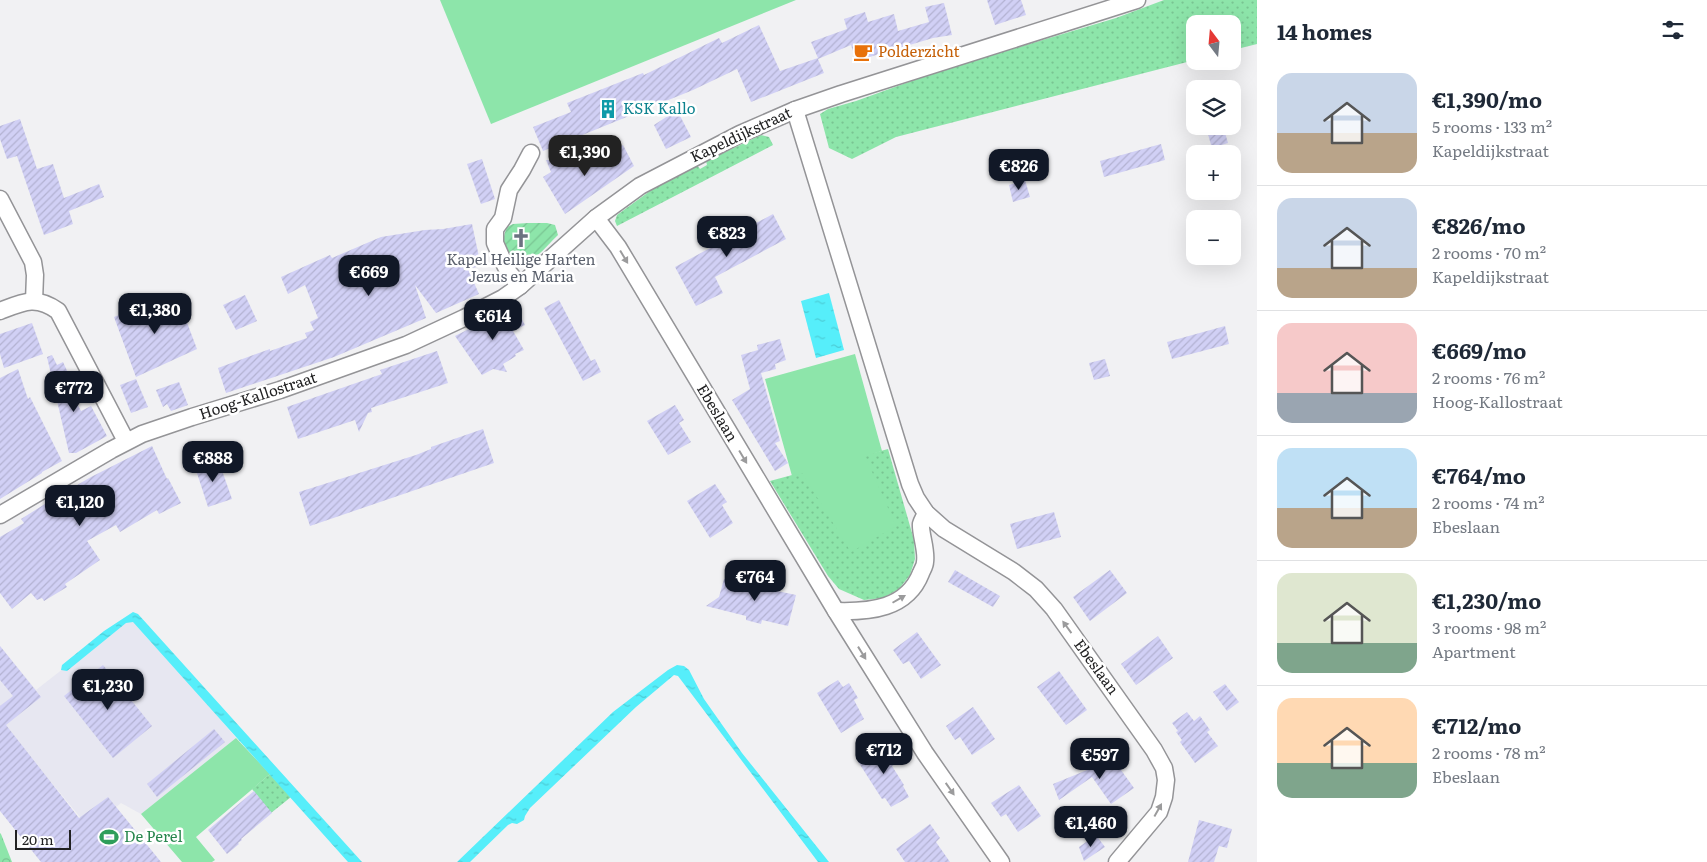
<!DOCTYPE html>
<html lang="en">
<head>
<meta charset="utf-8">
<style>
	body { margin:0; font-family:Literata,serif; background:#f6f6f7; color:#1f2937; height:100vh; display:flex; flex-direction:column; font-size:19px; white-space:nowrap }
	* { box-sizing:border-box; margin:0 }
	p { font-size:16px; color:#747a83 }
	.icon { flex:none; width:28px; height:28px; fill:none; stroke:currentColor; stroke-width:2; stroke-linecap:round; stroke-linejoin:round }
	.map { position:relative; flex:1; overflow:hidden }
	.side { display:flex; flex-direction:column; background:#fff; width:450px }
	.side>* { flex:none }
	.needle { width:32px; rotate:344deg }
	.tools { position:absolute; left:1186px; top:15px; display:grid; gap:10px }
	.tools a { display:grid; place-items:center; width:55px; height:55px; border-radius:10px; background:#fff; box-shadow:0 5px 20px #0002; font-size:25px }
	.scale { position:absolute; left:15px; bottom:12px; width:56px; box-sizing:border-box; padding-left:5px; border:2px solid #212122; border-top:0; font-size:14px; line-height:18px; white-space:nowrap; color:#212122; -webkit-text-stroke:4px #fff; paint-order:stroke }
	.price { position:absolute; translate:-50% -42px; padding:0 11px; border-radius:10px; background:#111827; color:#fff; font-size:16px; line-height:32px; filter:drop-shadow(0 1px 2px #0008) }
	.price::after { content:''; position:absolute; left:50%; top:30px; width:15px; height:11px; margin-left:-8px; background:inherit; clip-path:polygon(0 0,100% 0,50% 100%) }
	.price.on { background:#222; color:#fff }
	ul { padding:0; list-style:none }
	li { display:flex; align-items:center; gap:15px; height:125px; padding:0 20px }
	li+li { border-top:1px solid #e0e1e3 }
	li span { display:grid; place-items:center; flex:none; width:140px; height:100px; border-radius:15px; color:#555 }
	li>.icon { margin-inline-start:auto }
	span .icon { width:60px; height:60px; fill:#fffc; stroke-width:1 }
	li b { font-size:21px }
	h2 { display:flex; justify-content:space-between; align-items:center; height:60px; padding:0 20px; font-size:21px }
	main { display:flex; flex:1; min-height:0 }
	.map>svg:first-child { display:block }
	.built { fill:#e7e7f1 }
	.grass { fill:url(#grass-dots) }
	.park { fill:url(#park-crowns) }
	.garden { fill:url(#garden-furrows) }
	.pitch { fill:#8de5aa }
	.water { fill:url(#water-ripples) }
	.building { fill:url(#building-hatch) }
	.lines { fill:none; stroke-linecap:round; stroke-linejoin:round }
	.minor-casing { stroke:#949497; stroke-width:19 }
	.minor { stroke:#fff; stroke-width:16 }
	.oneway { fill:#9b9b9c }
	.labels { text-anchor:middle; stroke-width:5; stroke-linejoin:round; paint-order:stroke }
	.food-label { font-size:15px; fill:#c56008; stroke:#fff; text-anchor:start }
	.culture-label { font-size:15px; fill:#0d838f; stroke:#fff; text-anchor:start }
	.street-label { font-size:15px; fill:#212122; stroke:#fff }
	.worship-label { font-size:15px; fill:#5b616d; stroke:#fff }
	.leisure-label { font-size:15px; fill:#27864d; stroke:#fff; text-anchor:start }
</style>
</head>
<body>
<main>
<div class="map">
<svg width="1257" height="862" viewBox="0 0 1257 862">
	<defs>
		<pattern id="grass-dots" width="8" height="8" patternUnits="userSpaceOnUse" patternTransform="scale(1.25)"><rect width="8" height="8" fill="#8de5aa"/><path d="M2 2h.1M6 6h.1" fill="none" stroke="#79c492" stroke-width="1.8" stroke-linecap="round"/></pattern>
		<pattern id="park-crowns" width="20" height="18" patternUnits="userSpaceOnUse" patternTransform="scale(1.25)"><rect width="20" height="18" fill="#8de5aa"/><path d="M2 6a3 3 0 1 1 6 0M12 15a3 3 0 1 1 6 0" fill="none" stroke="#79c492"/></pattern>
		<pattern id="garden-furrows" width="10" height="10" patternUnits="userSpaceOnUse" patternTransform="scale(1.25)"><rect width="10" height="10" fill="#8de5aa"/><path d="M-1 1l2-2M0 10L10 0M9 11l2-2" fill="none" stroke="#79c492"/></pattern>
		<pattern id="water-ripples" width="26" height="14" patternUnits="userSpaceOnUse" patternTransform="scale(1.25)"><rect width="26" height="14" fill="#56eefa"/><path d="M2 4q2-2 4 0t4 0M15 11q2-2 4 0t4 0" fill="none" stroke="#4bccd6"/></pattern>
		<pattern id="building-hatch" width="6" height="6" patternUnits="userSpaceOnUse" patternTransform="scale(1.25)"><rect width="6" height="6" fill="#d1d0f5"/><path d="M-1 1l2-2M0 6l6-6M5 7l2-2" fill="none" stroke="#b3b2d2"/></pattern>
	</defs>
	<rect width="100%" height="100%" fill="#f1f1f3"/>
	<polygon class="built" points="132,615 236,738 141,814 121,803 90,829 51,782 7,818 0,809 0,646 36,690"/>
	<g class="grass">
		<polygon points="1164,0 1257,0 1257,44 1233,50 1232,24 1195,24 1195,60 896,137 852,159 829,148 820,114 828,109 856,101 942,70 1116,18"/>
		<polygon points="761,135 769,137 773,145 617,226 615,221 617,215 650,191 697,165 700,169 707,165 706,161"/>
		<polygon points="888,449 914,540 915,559 910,575 899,589 883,598 864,600 839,589 828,576 770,481"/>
		<polygon points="270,774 291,797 271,813 252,789"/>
	</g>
	<polygon class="park" points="0,833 1,834 12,862 0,862"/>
	<path class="garden" d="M528,223H547L555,225L558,235C545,247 531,268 512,264C504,249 500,244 507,227L513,224Z"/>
	<g class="pitch">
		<polygon points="440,0 796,0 491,124"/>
		<polygon points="855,354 882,451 865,456 896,526 851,552 802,473 792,476 765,379"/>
		<polygon points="236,738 270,774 196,837 215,860 212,862 182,862 141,814"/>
	</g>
	<g class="water">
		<polygon points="829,293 844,350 816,358 801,301"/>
		<polygon points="133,612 138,614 362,862 348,862 133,622 126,623 67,671 61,670 62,665 104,631"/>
		<polygon points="677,665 684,666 689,670 704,699 742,753 829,862 818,862 678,676 674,675 636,707 530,808 525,816 524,820 517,824 512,823 508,825 470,862 457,862 613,712 668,670"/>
	</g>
	<g class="building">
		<polygon points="987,0 1021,0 1026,15 995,25"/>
		<polygon points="944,3 952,35 933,38 856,61 851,45 818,59 824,73 751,102 737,69 693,90 543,151 533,127 571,112 567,103 643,73 644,75 719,38 722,43 759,25 780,71 818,58 811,42 847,29 844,19 865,12 868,22 894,14 898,31 929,22 925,7"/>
		<polygon points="677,110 691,137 666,149 654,125"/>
		<polygon points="20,119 37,169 53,164 64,198 99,184 104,197 69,211 73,224 44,235 17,156 7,159 0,139 0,126"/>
		<polygon points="1223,126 1228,143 1212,148 1207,131"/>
		<polygon points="1161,144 1165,160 1104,177 1100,161"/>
		<polygon points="623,145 634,166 565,214 543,177 551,172 546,160 597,162"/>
		<polygon points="482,159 495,199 481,204 467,164"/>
		<polygon points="1025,180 1030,197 1013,202 1009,185"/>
		<polygon points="773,214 786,239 715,277 723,293 696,306 675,267"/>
		<polygon points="472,224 481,266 468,269 479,294 436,313 415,285 426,318 334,357 226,393 218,368 270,349 270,351 307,338 305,333 314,330 310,322 318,318 305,285 288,294 281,277 330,255 332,258 381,237 425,230 443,229"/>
		<polygon points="245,295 257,321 236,330 223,305"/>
		<polygon points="177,296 197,349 136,377 114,317 150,302 151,306"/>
		<polygon points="559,300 591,361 595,359 601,372 583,381 544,308"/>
		<polygon points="515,306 525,325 513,331 524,350 515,354 516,356 503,364 507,372 493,369 482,375 455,336"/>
		<polygon points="32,323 43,354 4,368 0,354 0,334"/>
		<polygon points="1225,326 1229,344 1172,359 1167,342"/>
		<polygon points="780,339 786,360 775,364 776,369 761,373 780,441 775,443 788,463 775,471 732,400 750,389 741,355 758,350 757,345"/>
		<polygon points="437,351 448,383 371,408 372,412 368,413 359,432 355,420 298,439 287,407 382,374 380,370"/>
		<polygon points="52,355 57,365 63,362 70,377 65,380 81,411 91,406 107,436 76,453 69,453 47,357"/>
		<polygon points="1105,359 1110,376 1094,380 1089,363"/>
		<polygon points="18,369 28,399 30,397 62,461 42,472 42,473 0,499 0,378"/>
		<polygon points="136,379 148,407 131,413 120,385"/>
		<polygon points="179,382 188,405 171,411 167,404 163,407 156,390"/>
		<polygon points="675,405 684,420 679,423 691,442 668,455 647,421"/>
		<polygon points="483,429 494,463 310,526 299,492 416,455 431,449 431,447"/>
		<polygon points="152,446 167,479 168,478 181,503 159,514 157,510 120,532 116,525 87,541 100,560 65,584 67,587 44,601 42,598 37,600 31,593 12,609 0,593 0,537 24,523 21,519 53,499 91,477"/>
		<polygon points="218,459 232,499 208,507 195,467"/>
		<polygon points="715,484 727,502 722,505 733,523 710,538 687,501"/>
		<polygon points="1054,512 1061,537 1017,549 1010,524"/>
		<polygon points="955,570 1000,596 993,607 948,582"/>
		<polygon points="1110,570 1127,593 1090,621 1073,597"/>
		<polygon points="746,577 769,583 768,589 796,595 788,626 762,620 761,624 746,620 746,616 706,606 719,597 724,579 742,583 744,583"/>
		<polygon points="917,632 941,665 921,679 909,661 903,664 893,650"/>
		<polygon points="1158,636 1173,658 1136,685 1121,664"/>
		<polygon points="0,646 41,697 6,725 79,818 108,797 161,862 41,862 0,811 0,706 13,696 0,680"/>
		<polygon points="103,665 152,726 113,758 64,696"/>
		<polygon points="1059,671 1087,710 1066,725 1037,687"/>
		<polygon points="838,680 843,687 849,683 858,698 854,700 864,719 841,733 817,693"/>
		<polygon points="1225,684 1239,702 1227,711 1213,692"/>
		<polygon points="973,707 995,739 972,755 960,737 955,740 946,726"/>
		<polygon points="1187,712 1194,721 1200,716 1210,730 1207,732 1218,746 1195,763 1180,742 1182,740 1176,732 1178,731 1172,723"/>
		<polygon points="214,729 225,742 157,797 147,784"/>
		<polygon points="885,743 897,763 892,766 904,785 903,786 909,797 891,807 885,798 882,799 857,760"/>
		<polygon points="1115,753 1126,767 1121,770 1134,788 1111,804 1092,777 1059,800 1053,784 1097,766"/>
		<polygon points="1019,785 1041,816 1018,832 1006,814 1001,817 991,803"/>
		<polygon points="254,791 272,813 241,839 242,840 238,843 239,844 227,854 208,830"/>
		<polygon points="1199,820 1232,829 1227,848 1219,846 1214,862 1188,862"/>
		<polygon points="930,824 940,838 936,842 950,862 905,862 896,849"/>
		<polygon points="1096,835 1105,847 1084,861 1079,847"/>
	</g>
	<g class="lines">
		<g class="minor-casing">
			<g id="minor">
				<polyline points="795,110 910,484 916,498 926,513 944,529 1014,572 1036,589 1054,609 1154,750 1164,768 1166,780 1164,797 1159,812 1117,862"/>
				<polyline points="0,199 33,262 35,275 34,301"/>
				<polyline points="596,218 618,247 836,611 925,753 1001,862"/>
				<polyline points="520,286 509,273 503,261 495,243 495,229 503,218 509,190 522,170 531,153"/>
				<path d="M0,311C23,302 36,295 58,311L126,441"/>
				<polyline points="0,515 111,450 142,434 192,417 280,390 406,345 464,318 503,298 520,286 596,218 640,186 740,134 795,110 841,94 1137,0"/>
				<path d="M836,611C870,612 907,609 921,573C922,570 925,566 925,562C927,550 920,533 921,524C922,520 925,516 926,513"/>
			</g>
		</g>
		<use href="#minor" class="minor"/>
	</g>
	<defs><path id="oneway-solid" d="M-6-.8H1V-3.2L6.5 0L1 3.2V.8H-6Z" transform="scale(1.25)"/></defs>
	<g class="oneway">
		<use href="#oneway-solid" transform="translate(624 257) rotate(59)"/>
		<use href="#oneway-solid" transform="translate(743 457) rotate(59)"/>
		<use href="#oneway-solid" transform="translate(899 599) rotate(-30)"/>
		<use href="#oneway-solid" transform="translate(1067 627) rotate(-126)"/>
		<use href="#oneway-solid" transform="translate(862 653) rotate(58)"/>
		<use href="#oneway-solid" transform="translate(950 789) rotate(55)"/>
		<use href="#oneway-solid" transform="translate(1158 810) rotate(-61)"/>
	</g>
	<defs>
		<g id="cafe-bare" transform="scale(1.5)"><path d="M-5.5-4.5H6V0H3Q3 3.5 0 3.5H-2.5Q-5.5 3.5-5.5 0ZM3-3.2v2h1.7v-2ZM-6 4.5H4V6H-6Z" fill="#e8710a" stroke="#fff" stroke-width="2.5" paint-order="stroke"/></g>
		<g id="building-bare" transform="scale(1.5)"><path d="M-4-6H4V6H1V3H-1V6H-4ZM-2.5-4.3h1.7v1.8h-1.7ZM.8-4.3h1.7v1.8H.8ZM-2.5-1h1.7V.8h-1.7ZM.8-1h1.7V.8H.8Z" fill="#0f9aa8" stroke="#fff" stroke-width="2.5" paint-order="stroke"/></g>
		<g id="church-bare" transform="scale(1.5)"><path d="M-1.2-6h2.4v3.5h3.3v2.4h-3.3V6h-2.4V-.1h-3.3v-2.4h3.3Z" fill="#6b7280" stroke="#fff" stroke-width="2.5" paint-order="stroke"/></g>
		<g id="stadium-bare" transform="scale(1.5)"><path d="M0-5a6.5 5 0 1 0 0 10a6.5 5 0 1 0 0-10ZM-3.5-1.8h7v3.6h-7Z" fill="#2e9e5b" stroke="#fff" stroke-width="2.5" paint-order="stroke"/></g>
	</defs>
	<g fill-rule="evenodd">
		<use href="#cafe-bare" x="863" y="52"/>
		<use href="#building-bare" x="608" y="109"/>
		<use href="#church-bare" x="521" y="238"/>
		<use href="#stadium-bare" x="109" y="837"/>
	</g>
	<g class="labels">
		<g class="food-label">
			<text x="878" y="57">Polderzicht</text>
		</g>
		<g class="culture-label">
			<text x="623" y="114">KSK Kallo</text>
		</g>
		<g class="street-label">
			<text transform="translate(741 135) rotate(-25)" y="5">Kapeldijkstraat</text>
			<text transform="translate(258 396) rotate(-18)" y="5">Hoog-Kallostraat</text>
			<text transform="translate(717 413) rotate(59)" y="5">Ebeslaan</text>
			<text transform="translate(1096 667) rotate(54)" y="5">Ebeslaan</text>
		</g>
		<g class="worship-label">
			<text x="521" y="265">Kapel Heilige Harten<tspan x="521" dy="17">Jezus en Maria</tspan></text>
		</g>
		<g class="leisure-label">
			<text x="124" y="842">De Perel</text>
		</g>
	</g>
</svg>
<div class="tools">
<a><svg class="needle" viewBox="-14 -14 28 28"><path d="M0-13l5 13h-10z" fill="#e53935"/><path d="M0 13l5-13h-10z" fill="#747a83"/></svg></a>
<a><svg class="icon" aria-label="layers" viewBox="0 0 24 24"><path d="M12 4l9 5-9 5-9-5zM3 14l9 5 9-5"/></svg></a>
<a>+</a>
<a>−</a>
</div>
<div class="scale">20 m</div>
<b class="price on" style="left:585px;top:177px">€1,390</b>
<b class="price" style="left:1019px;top:191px">€826</b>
<b class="price" style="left:727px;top:258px">€823</b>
<b class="price" style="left:369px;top:297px">€669</b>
<b class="price" style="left:155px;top:335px">€1,380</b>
<b class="price" style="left:493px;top:341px">€614</b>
<b class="price" style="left:74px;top:413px">€772</b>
<b class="price" style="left:213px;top:483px">€888</b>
<b class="price" style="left:80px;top:527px">€1,120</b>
<b class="price" style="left:755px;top:602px">€764</b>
<b class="price" style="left:108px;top:711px">€1,230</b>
<b class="price" style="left:884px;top:775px">€712</b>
<b class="price" style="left:1100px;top:780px">€597</b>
<b class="price" style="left:1091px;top:848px">€1,460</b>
</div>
<section class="side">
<h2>14 homes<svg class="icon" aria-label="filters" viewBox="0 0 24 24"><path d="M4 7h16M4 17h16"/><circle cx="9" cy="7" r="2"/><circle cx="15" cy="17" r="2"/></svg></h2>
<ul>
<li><span style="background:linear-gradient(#c9d6e8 60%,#b9a48a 0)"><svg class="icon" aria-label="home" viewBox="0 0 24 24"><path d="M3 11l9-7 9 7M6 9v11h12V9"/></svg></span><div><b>€1,390/mo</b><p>5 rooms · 133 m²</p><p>Kapeldijkstraat</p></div></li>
<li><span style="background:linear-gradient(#c9d6e8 70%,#b9a48a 0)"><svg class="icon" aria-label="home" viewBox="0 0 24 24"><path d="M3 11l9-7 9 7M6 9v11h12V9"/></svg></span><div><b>€826/mo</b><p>2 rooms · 70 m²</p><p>Kapeldijkstraat</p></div></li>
<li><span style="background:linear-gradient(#f6c9c9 70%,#9aa5b1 0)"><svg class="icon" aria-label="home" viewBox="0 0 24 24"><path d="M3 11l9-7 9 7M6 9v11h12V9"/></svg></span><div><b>€669/mo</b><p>2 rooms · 76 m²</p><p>Hoog-Kallostraat</p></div></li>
<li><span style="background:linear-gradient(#bfe0f5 60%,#b9a48a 0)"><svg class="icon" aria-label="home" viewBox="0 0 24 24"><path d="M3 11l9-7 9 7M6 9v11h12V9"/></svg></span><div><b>€764/mo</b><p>2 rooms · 74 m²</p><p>Ebeslaan</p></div></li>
<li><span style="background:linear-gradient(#dfe7d0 70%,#7fa58c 0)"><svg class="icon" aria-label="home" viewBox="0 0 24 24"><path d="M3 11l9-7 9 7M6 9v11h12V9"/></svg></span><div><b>€1,230/mo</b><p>3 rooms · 98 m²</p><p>Apartment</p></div></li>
<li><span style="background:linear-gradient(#ffd9b3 65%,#7fa58c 0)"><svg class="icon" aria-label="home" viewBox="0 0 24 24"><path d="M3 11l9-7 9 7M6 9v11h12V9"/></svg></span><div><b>€712/mo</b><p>2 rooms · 78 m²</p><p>Ebeslaan</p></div></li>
</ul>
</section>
</main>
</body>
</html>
